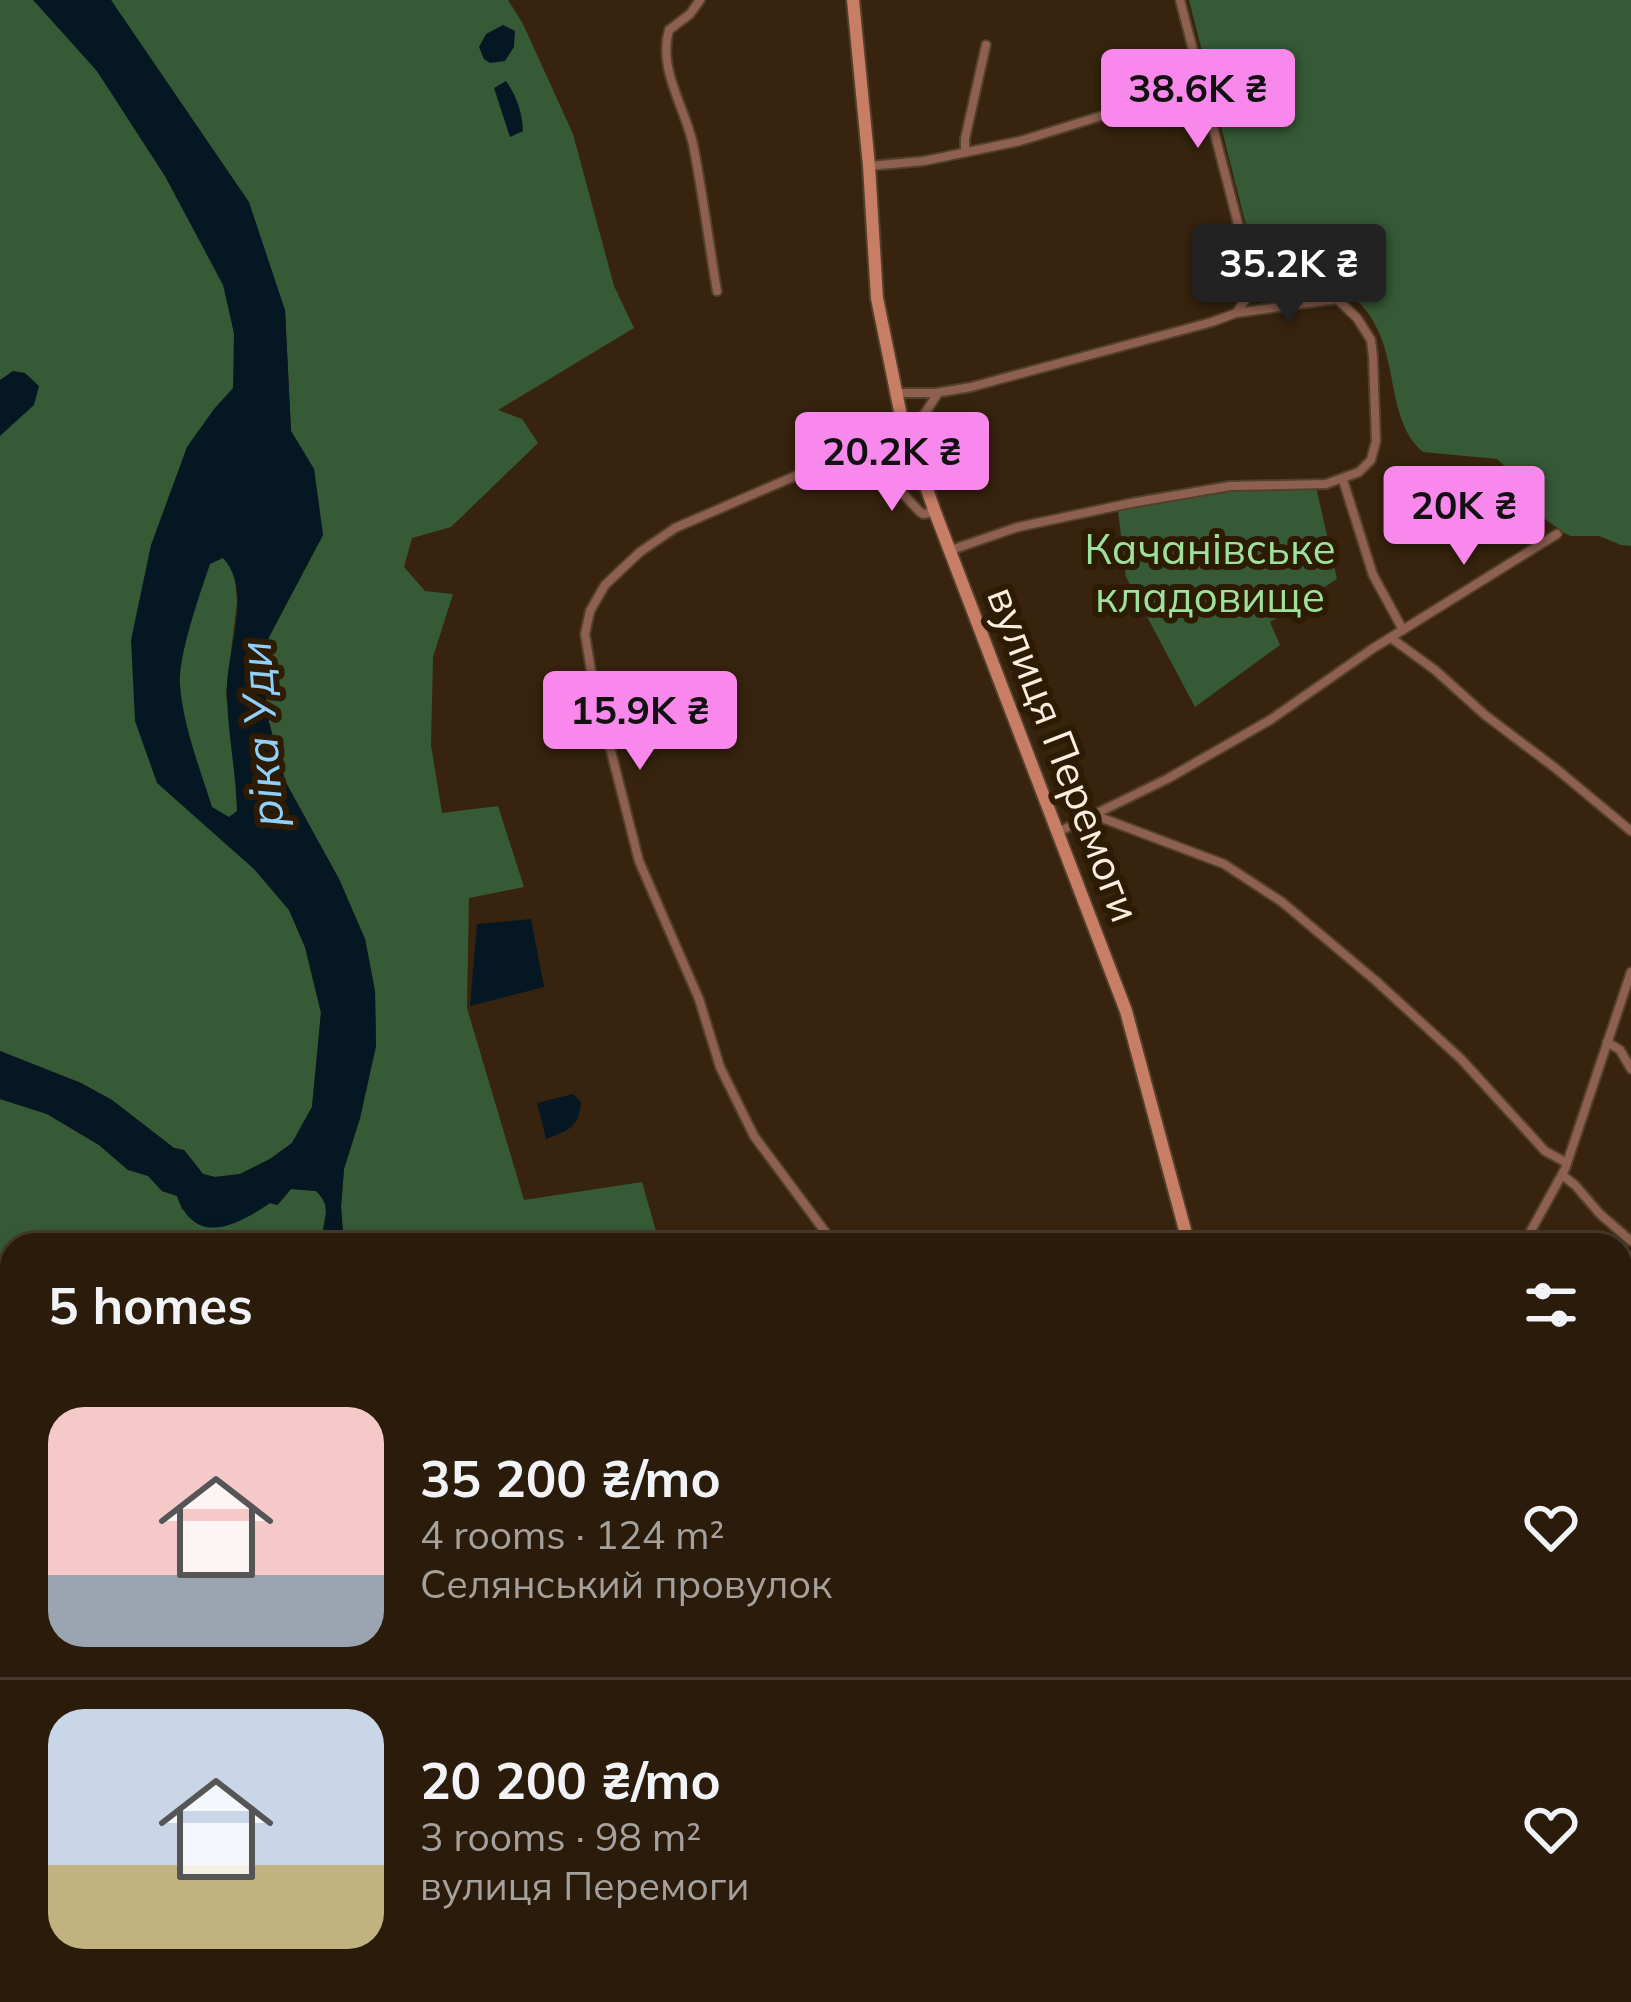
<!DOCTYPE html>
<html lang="en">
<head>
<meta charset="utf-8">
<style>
	body { margin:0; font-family:Mulish,sans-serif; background:#322413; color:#f1f3f6; height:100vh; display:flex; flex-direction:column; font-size:45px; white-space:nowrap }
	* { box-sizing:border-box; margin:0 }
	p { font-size:39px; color:#a5a19c }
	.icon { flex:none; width:66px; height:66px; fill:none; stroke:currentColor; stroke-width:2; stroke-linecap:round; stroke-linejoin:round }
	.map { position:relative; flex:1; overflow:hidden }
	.panel { position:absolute; left:0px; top:1233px; width:1632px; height:771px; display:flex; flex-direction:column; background:#2a1b0a; border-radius:36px 36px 0 0; box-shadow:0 6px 18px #0003,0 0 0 3px #46392b }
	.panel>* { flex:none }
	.price { position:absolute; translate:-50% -102px; padding:0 27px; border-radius:12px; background:#f888eb; color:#111; font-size:39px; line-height:78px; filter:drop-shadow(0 3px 6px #0008) }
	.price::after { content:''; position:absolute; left:50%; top:72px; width:36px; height:27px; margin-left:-18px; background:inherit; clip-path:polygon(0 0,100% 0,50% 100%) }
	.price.current { background:#222; color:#fff }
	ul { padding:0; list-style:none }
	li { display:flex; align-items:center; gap:36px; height:300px; padding:0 48px }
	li+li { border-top:3px solid #46392b }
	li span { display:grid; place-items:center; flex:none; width:336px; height:240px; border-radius:36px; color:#555 }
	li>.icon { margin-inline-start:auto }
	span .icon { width:144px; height:144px; fill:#fffc; stroke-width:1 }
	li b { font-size:51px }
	h2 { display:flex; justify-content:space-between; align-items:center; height:144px; padding:0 48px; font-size:51px }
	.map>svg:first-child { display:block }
	.green { fill:#365a36 }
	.water { fill:#051723; fill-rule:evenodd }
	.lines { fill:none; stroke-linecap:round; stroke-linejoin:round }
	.street-casing { stroke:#53402c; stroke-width:12 }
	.secondary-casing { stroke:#53402c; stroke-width:16 }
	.street { stroke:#8e6050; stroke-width:8 }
	.secondary { stroke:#c77e64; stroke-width:12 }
	.labels { text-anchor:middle; stroke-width:12; stroke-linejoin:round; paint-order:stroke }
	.park-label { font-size:42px; fill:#9de19d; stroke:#2e1b04 }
	.street-label { font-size:42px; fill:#fbeee1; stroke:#2e1b04 }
	.water-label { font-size:45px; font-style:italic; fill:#8fd1fe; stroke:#2e1b04 }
</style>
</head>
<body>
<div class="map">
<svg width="1631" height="2002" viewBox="0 0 1631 2002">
	<rect width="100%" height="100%" fill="#38240e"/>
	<g class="green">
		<polygon points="0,0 33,0 39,5 97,71 165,176 224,285 234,333 234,569 237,602 226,693 236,770 237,811 255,870 289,910 305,947 321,1012 312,1107 292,1143 270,1159 240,1174 215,1177 203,1174 184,1150 174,1148 112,1100 81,1083 0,1051"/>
		<polygon points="111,0 508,0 523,24 573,134 614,286 634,328 498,410 522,419 538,443 451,527 412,538 404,567 425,591 453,594 433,657 431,745 442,813 498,806 524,887 469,898 467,1008 524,1200 642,1182 660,1245 344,1245 341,1207 344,1169 360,1118 376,1046 375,991 365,939 339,879 285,781 269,722 262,662 269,637 323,535 314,469 291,431 285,310"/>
		<path d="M1189,0H1631V546L1621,545L1599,536H1571L1564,533L1541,516L1514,475L1497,459L1423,452C1381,416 1404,343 1356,300C1334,281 1286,316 1263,275C1258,267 1255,257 1252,249Z"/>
		<polygon points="1316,487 1337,579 1270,622 1280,645 1195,707 1126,577 1118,511 1221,490"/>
		<path d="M0,1099L47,1114L99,1145L128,1170L148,1175L162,1191L177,1196L182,1210L253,1214L270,1203L278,1205L291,1189L316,1191C337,1211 317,1223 325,1245H12V1992H969L974,2002H0Z"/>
	</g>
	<g class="water">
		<path d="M33,0H111L249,202L285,310L291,431L314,469L323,535L269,637L262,662L269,722L285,781L339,879L365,939L375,991L376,1046L360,1118L344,1169L341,1207L344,1245H325C317,1223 337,1211 316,1191L291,1189L277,1205L270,1203C237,1225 196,1248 177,1196L162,1191L148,1176L128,1170L99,1145L47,1114L0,1099V1051L81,1083L112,1100L174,1148L184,1150L203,1174L215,1177L240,1174L270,1159L292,1143L312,1107L321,1013L305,947L289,910L255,870L157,783L135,721L131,640L151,545L187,447L214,409L233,388L234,333L223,285L165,176L97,71ZM223,558C255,593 224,654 227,697C228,735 236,772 237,811L229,817L212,807C200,769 183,725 180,685C178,655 200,594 210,564Z"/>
		<polygon points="503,25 515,31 514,47 505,61 490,63 484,59 479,47 486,34"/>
		<path d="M506,81C517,97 522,112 523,131L510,137L494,88Z"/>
		<polygon points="13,371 25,373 39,386 34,405 0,436 0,380"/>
		<polygon points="531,919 544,987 470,1006 477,924"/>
		<path d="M573,1094L581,1102C579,1128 569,1130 546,1139L537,1103Z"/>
	</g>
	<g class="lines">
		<g class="street-casing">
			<g id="street">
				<path d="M700,0L690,14L669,30C657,70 687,110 694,149C703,196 709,244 717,291"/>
				<polyline points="1180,0 1249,266 1249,294 1237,312"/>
				<polyline points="965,152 965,139 986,45"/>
				<polyline points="869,166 924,161 1020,141 1202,85"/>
				<polyline points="897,393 935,393 971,387 1212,322 1236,313 1337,299 1357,318 1371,340 1373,357 1376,441 1371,460 1359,472 1326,484 1230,486 1131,503 1018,527 951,550"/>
				<polyline points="909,438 938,393"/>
				<polyline points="880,459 889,479 920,512 923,514 935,512"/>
				<polyline points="1343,480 1373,575 1403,630"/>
				<polyline points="1391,638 1435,670 1485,715 1554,767 1631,831"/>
				<polyline points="1094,815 1224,864 1282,902 1376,981 1461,1059 1545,1151 1567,1163"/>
				<polyline points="1058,832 1167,779 1270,720 1372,649 1557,534"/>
				<polyline points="1607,1042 1620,1050 1631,1069"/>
				<polyline points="1562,1175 1575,1185 1600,1214 1631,1241"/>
				<polyline points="835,1245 754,1136 720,1067 699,999 639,861 592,677 585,634 590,611 605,585 640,552 675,528 809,470 880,459 913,451"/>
				<polyline points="1523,1245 1565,1169 1631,972"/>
				<polyline points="1620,1475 1631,1471"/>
				<polyline points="1627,1792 1631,1787"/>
			</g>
		</g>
		<g class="secondary-casing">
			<g id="secondary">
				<polyline points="853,0 869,166 877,298 901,416 935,512 1126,1011 1189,1245"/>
				<polyline points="1325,1992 1326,2002"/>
				<polyline points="1153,2002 1155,1992"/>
			</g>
		</g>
		<use href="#street" class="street"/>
		<use href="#secondary" class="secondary"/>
	</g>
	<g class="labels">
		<g class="park-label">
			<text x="1210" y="564">Качанівське<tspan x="1210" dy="48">кладовище</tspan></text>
		</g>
		<g class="street-label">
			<text transform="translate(1064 754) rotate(69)" y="15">вулиця Перемоги</text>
		</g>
		<g class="water-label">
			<text transform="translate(261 734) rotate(-94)" y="16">ріка Уди</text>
		</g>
	</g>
</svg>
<b class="price" style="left:1198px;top:151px">38.6K ₴</b>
<b class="price current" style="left:1289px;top:326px">35.2K ₴</b>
<b class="price" style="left:892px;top:514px">20.2K ₴</b>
<b class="price" style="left:1464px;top:568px">20K ₴</b>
<b class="price" style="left:640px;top:773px">15.9K ₴</b>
<section class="panel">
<h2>5 homes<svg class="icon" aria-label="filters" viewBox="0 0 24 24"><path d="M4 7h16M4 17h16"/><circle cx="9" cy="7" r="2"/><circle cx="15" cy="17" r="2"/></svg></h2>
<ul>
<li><span style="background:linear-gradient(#f6c9c9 70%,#9aa5b1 0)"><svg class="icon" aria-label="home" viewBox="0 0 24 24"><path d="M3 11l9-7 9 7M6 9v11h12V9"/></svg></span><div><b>35 200 ₴/mo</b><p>4 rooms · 124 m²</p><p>Селянський провулок</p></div><svg class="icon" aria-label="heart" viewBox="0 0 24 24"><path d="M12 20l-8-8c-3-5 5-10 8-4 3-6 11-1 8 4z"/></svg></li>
<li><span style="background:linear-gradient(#c9d6e8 65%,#c2b280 0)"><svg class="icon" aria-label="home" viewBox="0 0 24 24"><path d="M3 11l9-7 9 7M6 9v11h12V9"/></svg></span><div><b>20 200 ₴/mo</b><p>3 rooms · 98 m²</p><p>вулиця Перемоги</p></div><svg class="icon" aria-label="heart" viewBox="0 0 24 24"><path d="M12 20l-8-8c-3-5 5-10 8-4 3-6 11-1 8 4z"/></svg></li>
</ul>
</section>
</div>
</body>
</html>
